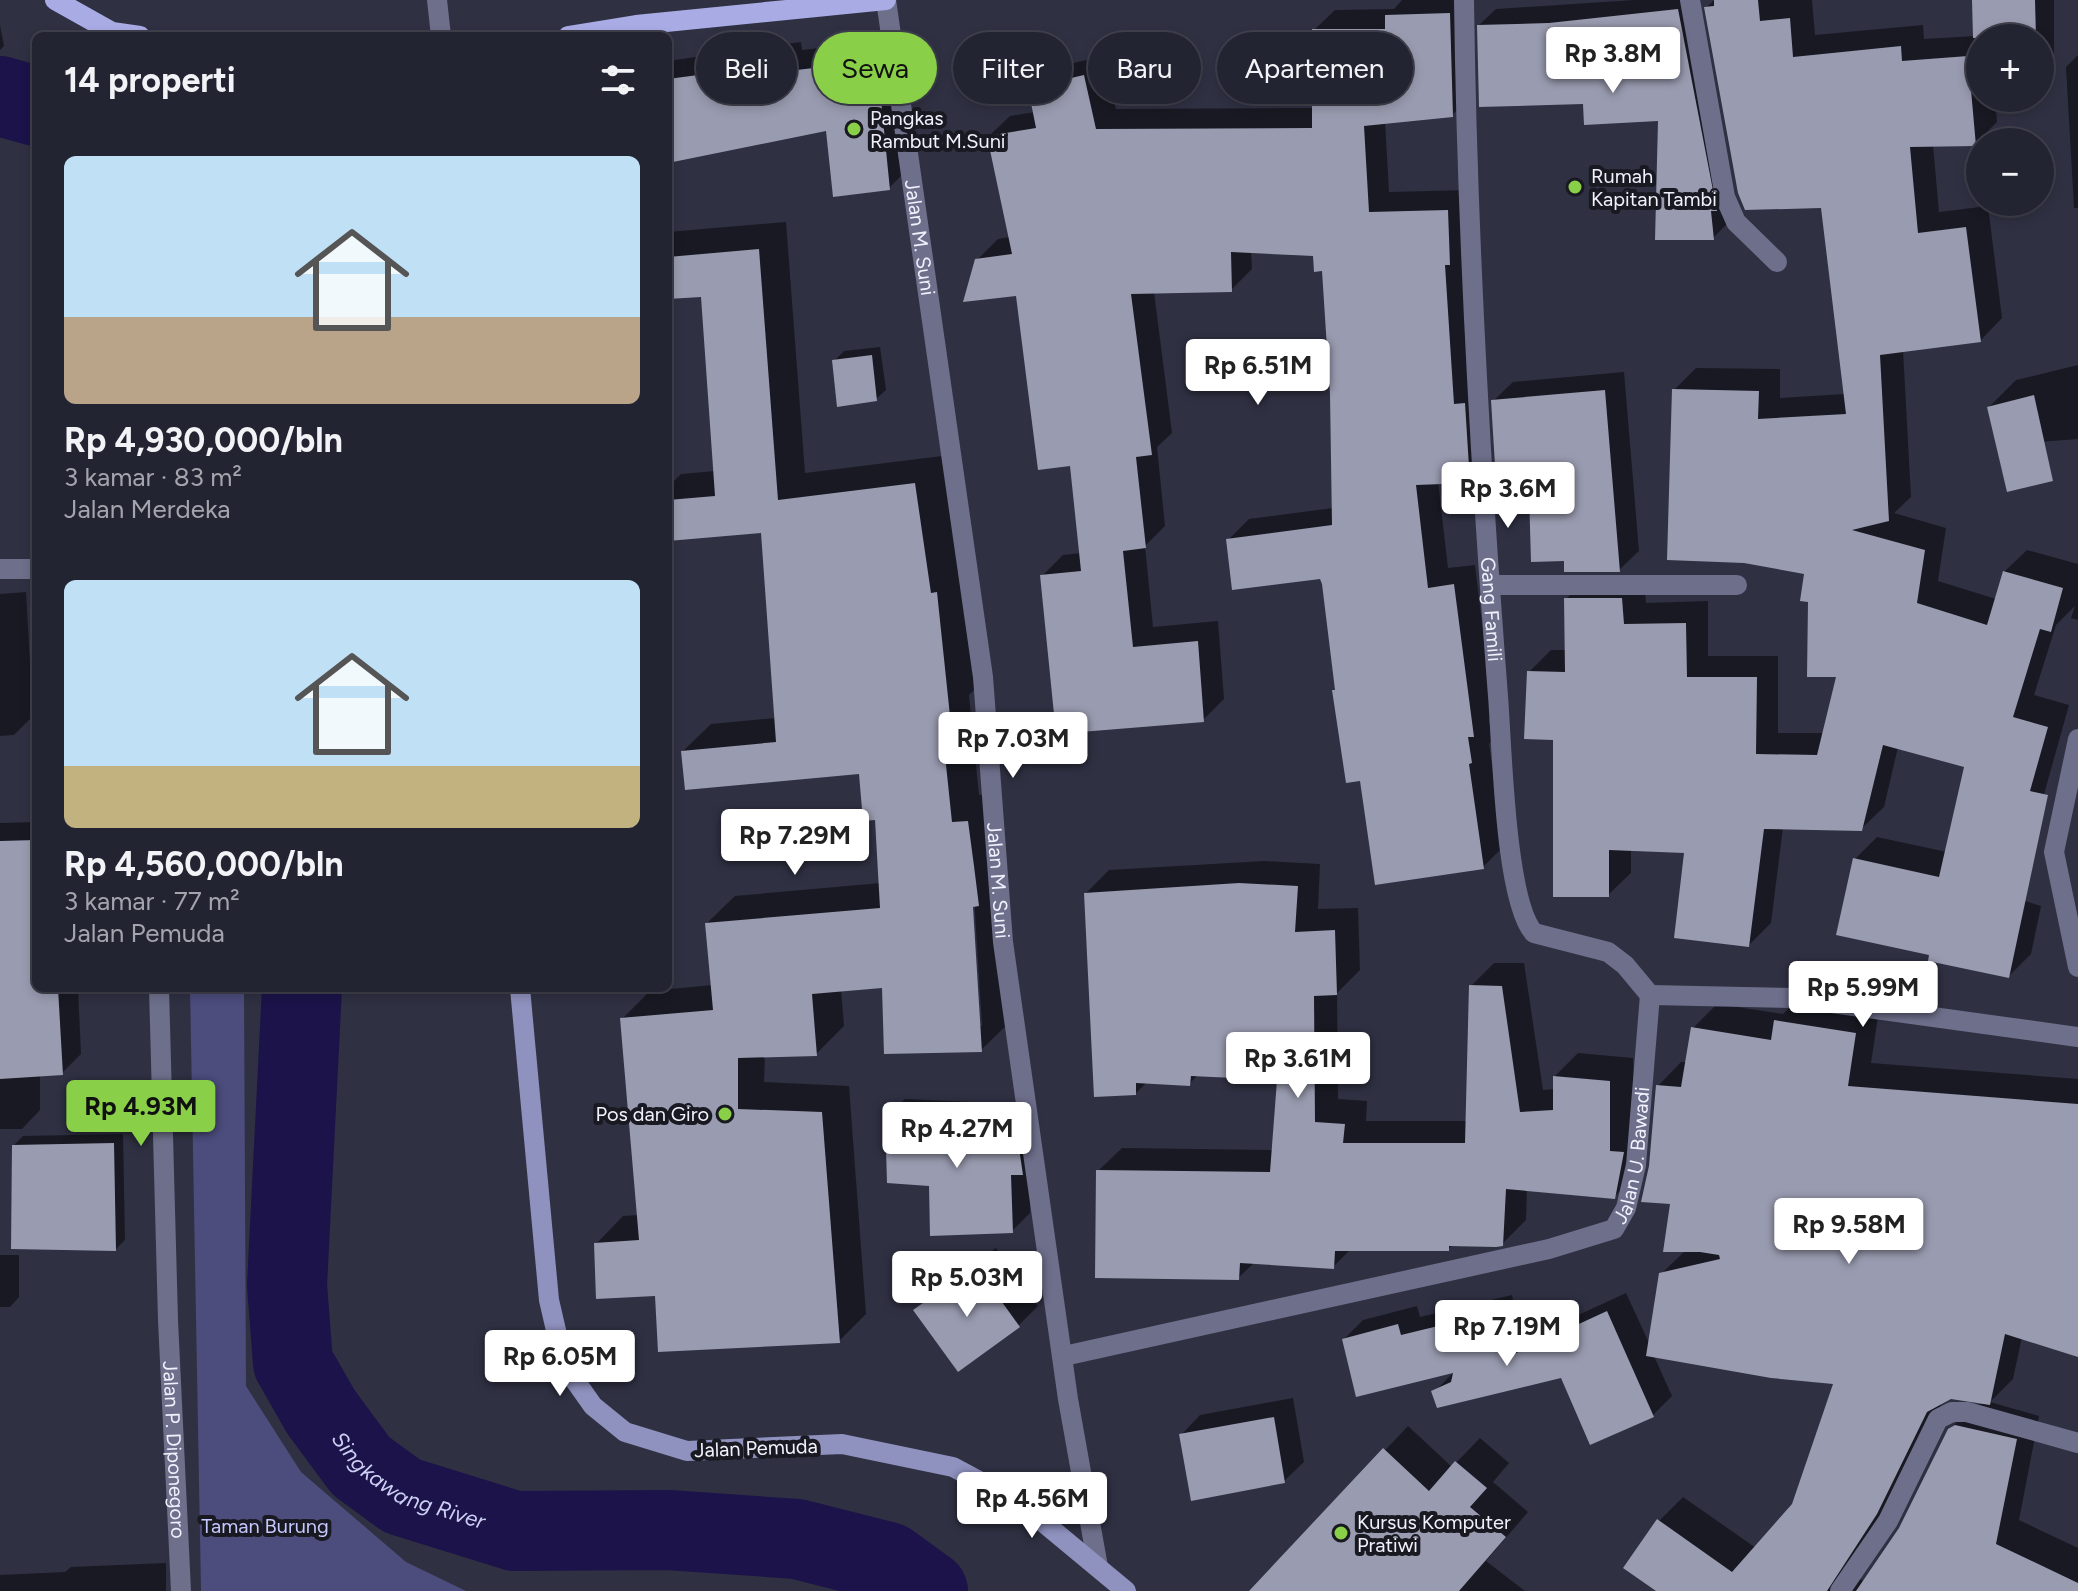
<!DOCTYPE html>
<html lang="id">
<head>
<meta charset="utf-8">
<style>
	body { margin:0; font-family:Figtree,sans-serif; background:#2f303e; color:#f1f3f6; height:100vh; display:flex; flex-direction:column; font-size:30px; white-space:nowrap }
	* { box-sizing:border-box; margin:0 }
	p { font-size:26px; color:#a3a4ac }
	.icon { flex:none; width:44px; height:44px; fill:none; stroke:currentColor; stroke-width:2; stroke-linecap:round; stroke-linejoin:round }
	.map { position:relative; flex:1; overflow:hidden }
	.details { position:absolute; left:32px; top:32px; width:640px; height:960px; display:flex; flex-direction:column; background:#232432; border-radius:12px; box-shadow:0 4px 12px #0003,0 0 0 2px #40414d }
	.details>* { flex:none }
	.top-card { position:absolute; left:696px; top:32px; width:760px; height:72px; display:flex; gap:16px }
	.controls { position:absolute; left:1966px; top:24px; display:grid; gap:16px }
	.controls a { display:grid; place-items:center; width:88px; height:88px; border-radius:50%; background:#232432; box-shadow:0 4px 12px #0003,0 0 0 2px #40414d; font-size:40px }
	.price { position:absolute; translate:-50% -68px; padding:0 18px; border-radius:8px; background:#fff; color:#222; font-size:26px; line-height:52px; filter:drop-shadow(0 2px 4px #0008) }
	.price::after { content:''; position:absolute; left:50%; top:48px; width:24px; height:18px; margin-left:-12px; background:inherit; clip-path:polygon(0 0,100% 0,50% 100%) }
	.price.active { background:#89cf48; color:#111 }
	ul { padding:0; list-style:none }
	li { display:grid; align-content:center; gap:16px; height:424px; padding:0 32px }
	li span { display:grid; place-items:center; height:248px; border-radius:12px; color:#555 }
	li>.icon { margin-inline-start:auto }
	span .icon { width:144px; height:144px; fill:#fffc; stroke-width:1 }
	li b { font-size:34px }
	h2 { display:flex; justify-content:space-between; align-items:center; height:96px; padding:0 32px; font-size:34px }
	.pill { padding:0 28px; border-radius:36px; background:#232432; box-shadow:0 4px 12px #0003,0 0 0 2px #40414d; font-size:28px; line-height:72px }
	.pill.active { background:#89cf48; color:#111 }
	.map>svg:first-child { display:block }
	.green { fill:#4c4c7d }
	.shadow { fill:#0007; fill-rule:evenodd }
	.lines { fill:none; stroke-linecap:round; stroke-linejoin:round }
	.river { stroke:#1b1349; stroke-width:80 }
	.building { fill:#999bb0 }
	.minor { stroke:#6e6f8b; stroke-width:20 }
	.tertiary { stroke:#6e6f8b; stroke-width:20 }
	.secondary { stroke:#8f91be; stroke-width:20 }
	.primary { stroke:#a9abe4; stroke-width:20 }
	.poi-dot { fill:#89cf48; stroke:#191921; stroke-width:3 }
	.labels { text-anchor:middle; stroke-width:8; stroke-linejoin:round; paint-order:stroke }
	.poi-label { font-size:20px; fill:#f0f1fd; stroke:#191921; text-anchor:start }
	.street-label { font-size:20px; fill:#f0f1fd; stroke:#191921 }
	.park-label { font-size:20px; fill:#c5c8fe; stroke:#191921 }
	.water-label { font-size:22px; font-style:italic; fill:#cccff3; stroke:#191921 }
</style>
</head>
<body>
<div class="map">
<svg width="2078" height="1591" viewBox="0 0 2078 1591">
	<rect width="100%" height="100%" fill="#2f3042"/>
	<polygon class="green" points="190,988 244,988 246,1386 301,1472 406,1562 466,1591 201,1591"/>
	<g class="shadow">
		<polygon points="1402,0 1470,0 1473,94 1452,115 1385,121 1389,192 1468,190 1490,460 1469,481 1438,482 1448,568 1475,565 1493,715 1489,719 1492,740 1489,744 1504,846 1483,867 1361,779 1322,577 1228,540 1249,519 1333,508 1332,394 1324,269 1314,254 1251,251 1252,269 1231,290 1154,292 1172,433 1157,447 1165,526 1145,546 1153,627 1218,621 1224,699 1203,720 1042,576 1063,555 1081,553 1072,463 1018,294 977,260 998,239 1010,237 989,136 1010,116 1035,112 1031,89 1051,68 1104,56 1116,109 1314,108 1314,30 1335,10 1394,9"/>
		<polygon points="1634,0 1696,0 1729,222 1713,238 1660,119 1585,102 1479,25 1496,9"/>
		<polygon points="1714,0 1812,0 1815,35 1923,25 1924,39 1975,36 1974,0 2054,0 2054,66 2040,81 2040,38 1980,38 1980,98 1995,98 1997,122 1975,144 1933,145 1939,212 1988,206 2002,318 1980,341 1903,350 1911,497 1894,513 1946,528 1938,581 1996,599 2004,572 2027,550 2078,564 2078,620 2071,618 2075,606 2056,625 2034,695 2069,705 2015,898 2041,906 2031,954 2009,976 1932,954 1855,859 1877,837 1947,852 1967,766 1898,747 1884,807 1861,829 1783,827 1771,923 1749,945 1687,852 1631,849 1631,873 1608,895 1529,672 1551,650 1567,650 1566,599 1588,577 1644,577 1646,603 1708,601 1708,656 1778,656 1778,733 1824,733 1839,675 1811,600 1807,572 1674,390 1696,368 1780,369 1780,398 1845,394 1822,205 1707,7"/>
		<polygon points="0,25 4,46 0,50"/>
		<polygon points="894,39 911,166 889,188 828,129 668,161 668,61 801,42 802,50"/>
		<polygon points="2078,55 2078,208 2074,208 2066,67"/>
		<path d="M786,222L805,473L942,456L977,687L969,695L979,795L995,794L1009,1023L981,1050L884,986L841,989L844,1026L816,1054L765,1055L764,1082L849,1086L866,1314L839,1341L657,1294L596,1244L623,1216L639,1215L622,1019L650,991L713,985L707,923L735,896L881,883L877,818L860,772L683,751L711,724L776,718L763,531L668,539V487L681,474L715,471L703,295L668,297V232ZM970,897H974L982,1026H978Z"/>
		<polygon points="880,347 886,390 876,399 834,361 844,351"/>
		<polygon points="2078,365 2078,439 1998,445 1989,407 2016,380"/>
		<polygon points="1624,372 1639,551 1619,570 1566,559 1523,479 1493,401 1513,382"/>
		<polygon points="26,592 33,716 14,735 0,736 0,594"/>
		<polygon points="36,822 36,988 78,988 81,1054 62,1073 40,1074 40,1110 22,1129 0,1129 0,823"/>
		<polygon points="1264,861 1320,864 1318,909 1358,908 1360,970 1337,993 1338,1099 1367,1101 1366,1121 1467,1121 1471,986 1494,963 1524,963 1543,1090 1555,1089 1555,1076 1578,1053 1633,1058 1637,1174 1614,1197 1527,1189 1526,1220 1502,1244 1454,1244 1448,1249 1351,1249 1333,1267 1255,1262 1238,1278 1098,1171 1122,1148 1273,1150 1279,1079 1199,1074 1189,1084 1147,1082 1136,1093 1086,893 1109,870"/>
		<path d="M1800,998L1879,1010L1871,1063L2078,1079V1355L2022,1337L2013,1379L1990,1402L2039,1416L2019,1520L2078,1548V1591H1659V1521L1683,1497L1756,1548L1794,1505L1836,1383L1654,1356L1672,1396L1653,1415L1562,1375L1434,1392L1456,1370L1344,1339L1363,1320L1417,1306L1420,1317L1512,1295L1522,1341L1626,1293L1650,1345L1661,1274L1686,1250L1672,1203L1651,1167L1658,1086L1681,1062H1687L1693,1028L1717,1004L1783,1014ZM1951,1397L1986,1403L1974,1405L1949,1430L1901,1528L1863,1581L1851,1572L1900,1488L1943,1401Z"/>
		<polygon points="905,1099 1032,1105 1030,1213 1012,1231 931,1184 887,1116"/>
		<polygon points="123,1134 125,1240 116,1249 14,1145 23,1136"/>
		<polygon points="996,1248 1038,1306 1019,1325 959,1369 916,1311 935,1291"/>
		<polygon points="0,1255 19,1255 19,1297 10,1307 0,1307"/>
		<polygon points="1293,1398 1304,1462 1284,1481 1181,1435 1200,1415"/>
		<polygon points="1408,1426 1452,1467 1480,1438 1509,1463 1493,1482 1528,1512 1486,1561 1525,1591 1273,1591 1262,1580"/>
		<polygon points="166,1563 166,1591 0,1591 0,1575 65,1572 71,1567"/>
	</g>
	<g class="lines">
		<g class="river">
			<polyline points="0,96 36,106"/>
			<path id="s1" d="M302,988L287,1285L293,1363L321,1412L361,1466L402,1496L515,1531L668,1530L797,1539L888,1562L928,1591"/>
		</g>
	</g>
	<g class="building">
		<polygon points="1714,0 1758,0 1760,21 1790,18 1793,57 1901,46 1902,61 1968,56 1976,146 1910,147 1918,233 1966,227 1981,342 1880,355 1889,521 1852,530 1925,550 1917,603 1987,625 2003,571 2063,588 2051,632 2040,629 2013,717 2048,727 2030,791 2048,795 2009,978 1928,961 1929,955 1836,935 1853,858 1939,877 1964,767 1883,745 1862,831 1764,829 1749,947 1674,938 1684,853 1609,850 1609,897 1553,897 1553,740 1524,739 1527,671 1565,672 1564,598 1622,598 1624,624 1686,623 1687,677 1757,677 1756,754 1817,755 1836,677 1807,677 1808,602 1800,601 1804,574 1744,563 1667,560 1672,389 1759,391 1758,419 1846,414 1821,208 1745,210 1738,193 1704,7 1714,6"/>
		<polygon points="1972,0 2035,0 2036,38 1973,38"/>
		<polygon points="1678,9 1717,211 1711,211 1714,240 1655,240 1658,121 1584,125 1583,104 1479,107 1477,25 1549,23"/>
		<polygon points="1450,13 1453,117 1364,126 1369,212 1448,210 1450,265 1445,265 1454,404 1465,403 1470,483 1416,485 1428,588 1454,584 1474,737 1468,737 1472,763 1469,764 1484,869 1375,885 1360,781 1346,783 1332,690 1335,690 1322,584 1320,579 1232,590 1226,539 1332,525 1330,394 1322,271 1314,272 1313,256 1231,252 1232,292 1131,294 1152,455 1136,457 1146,548 1123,551 1133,647 1198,641 1204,722 1056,734 1040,575 1081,571 1070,466 1038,470 1016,296 963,302 975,259 1012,254 987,136 1036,128 1028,88 1084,75 1096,129 1312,128 1312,29 1385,29 1385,15"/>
		<polygon points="872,61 881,100 890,190 833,197 826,131 668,163 668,79 780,64 780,72"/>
		<polygon points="759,249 778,500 915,483 931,593 937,592 950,716 941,717 952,822 968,821 974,866 979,906 973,907 982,1052 884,1054 882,988 812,994 817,1056 738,1058 738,1109 822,1112 840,1343 658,1352 655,1296 596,1299 594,1243 639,1240 620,1018 713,1010 705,923 880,908 875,820 863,821 859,774 685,790 681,751 776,742 761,533 668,541 668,500 715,496 701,297 668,299 668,257"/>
		<polygon points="872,355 877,401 837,407 832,360"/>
		<polygon points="1605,390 1620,572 1564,572 1564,561 1531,562 1529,493 1522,493 1521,481 1496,482 1491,400"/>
		<polygon points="2034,395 2053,481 2007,492 1987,407"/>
		<polygon points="36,840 36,988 58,988 63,1075 0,1079 0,841"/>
		<polygon points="1239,883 1298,886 1295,932 1335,930 1337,995 1314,996 1315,1122 1345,1124 1343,1143 1465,1143 1469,985 1502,986 1520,1112 1553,1110 1553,1076 1610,1081 1610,1151 1624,1152 1615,1199 1506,1189 1503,1246 1496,1247 1449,1246 1449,1251 1335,1251 1334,1269 1240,1263 1239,1280 1095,1278 1096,1170 1270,1172 1277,1080 1191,1076 1190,1086 1136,1083 1136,1095 1094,1097 1084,893"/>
		<polygon points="1774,1020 1856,1033 1848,1086 2078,1104 2078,1357 2005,1334 1990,1405 1951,1399 1927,1412 1877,1514 1827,1591 1656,1591 1623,1568 1657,1519 1732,1572 1792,1504 1833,1384 1771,1378 1646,1356 1659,1273 1720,1259 1719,1255 1700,1252 1663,1252 1670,1204 1641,1202 1649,1166 1656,1085 1681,1087 1691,1027 1771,1040"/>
		<polygon points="885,1115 1015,1121 1023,1175 1011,1175 1013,1233 930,1236 929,1186 887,1183"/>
		<polygon points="114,1143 116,1251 11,1249 12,1145"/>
		<polygon points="976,1266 1020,1327 958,1372 913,1310"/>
		<polygon points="1607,1311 1654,1417 1590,1445 1561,1378 1437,1408 1431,1391 1451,1382 1453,1373 1356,1397 1342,1339 1398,1324 1401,1335 1492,1313 1503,1359"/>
		<polygon points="1274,1417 1285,1483 1191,1501 1179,1434"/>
		<polygon points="1955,1425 2017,1439 1996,1544 2078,1583 2078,1591 1856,1591 1899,1528 1948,1429"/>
		<polygon points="1383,1448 1429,1491 1455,1461 1487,1488 1470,1507 1506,1537 1459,1591 1249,1591"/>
	</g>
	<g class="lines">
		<g class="minor">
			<path id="s2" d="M886,0L983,677L1003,942L1068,1399L1098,1567"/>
			<path id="s3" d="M1464,0C1467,233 1480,464 1498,696C1502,746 1505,901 1534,933L1608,952L1625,965L1650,995"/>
			<polyline points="1690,0 1725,197 1736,222 1777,262"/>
			<polyline points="0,569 36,569"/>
			<polyline points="1490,585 1737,585"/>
			<polyline points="2078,739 2054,852 2078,967"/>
			<path id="s4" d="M159,988L168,1320L181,1591"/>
			<polyline points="1650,995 1795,998 2078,1037"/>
			<path id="s5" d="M1064,1356L1549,1249L1614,1229L1626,1208L1636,1165L1650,995"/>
			<polyline points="1840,1591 1888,1521 1938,1419 1952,1412 1967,1412 2078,1443"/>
		</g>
		<polyline class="tertiary" points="437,0 441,36"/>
		<polyline class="secondary" points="520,988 549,1300 564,1365 593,1406 625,1432 687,1451 842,1444 953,1467 1020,1503 1126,1591"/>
		<g class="primary">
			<polyline points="55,0 112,32 140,36"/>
			<polyline points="568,36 636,25 886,0"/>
		</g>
	</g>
	<g class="poi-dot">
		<circle cx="854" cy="129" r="8"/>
		<circle cx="1575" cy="187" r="8"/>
		<circle cx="725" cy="1114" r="8"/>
		<circle cx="1341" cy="1533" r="8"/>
	</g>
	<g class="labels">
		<g class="poi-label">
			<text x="870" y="125">Pangkas<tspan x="870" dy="23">Rambut M.Suni</tspan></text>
			<text x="1591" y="183">Rumah<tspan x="1591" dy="23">Kapitan Tambi</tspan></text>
			<text x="709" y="1121" text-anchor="end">Pos dan Giro</text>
			<text x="1357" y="1529">Kursus Komputer<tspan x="1357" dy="23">Pratiwi</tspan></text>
		</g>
		<g class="street-label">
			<text dy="7" stroke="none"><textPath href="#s2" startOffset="240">Jalan M. Suni</textPath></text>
			<text dy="7" stroke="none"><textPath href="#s3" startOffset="610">Gang Famili</textPath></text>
			<text dy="7" stroke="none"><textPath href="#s2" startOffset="888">Jalan M. Suni</textPath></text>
			<text dy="7" stroke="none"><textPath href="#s5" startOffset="642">Jalan U. Bawadi</textPath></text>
			<text transform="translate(756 1448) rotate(-2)" y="7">Jalan Pemuda</text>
			<text dy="7" stroke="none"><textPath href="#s4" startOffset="462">Jalan P. Diponegoro</textPath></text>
		</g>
		<g class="park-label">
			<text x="265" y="1533">Taman Burung</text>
		</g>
		<g class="water-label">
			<text dy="8" stroke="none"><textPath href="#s1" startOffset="548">Singkawang River</textPath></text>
		</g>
	</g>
</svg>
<div class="controls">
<a>+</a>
<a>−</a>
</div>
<b class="price" style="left:1613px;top:95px">Rp 3.8M</b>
<b class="price" style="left:1258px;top:407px">Rp 6.51M</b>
<b class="price" style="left:1508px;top:530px">Rp 3.6M</b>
<b class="price" style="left:1013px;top:780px">Rp 7.03M</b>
<b class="price" style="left:795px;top:877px">Rp 7.29M</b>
<b class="price" style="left:1863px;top:1029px">Rp 5.99M</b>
<b class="price" style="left:1298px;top:1100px">Rp 3.61M</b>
<b class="price active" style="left:141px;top:1148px">Rp 4.93M</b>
<b class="price" style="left:957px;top:1170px">Rp 4.27M</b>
<b class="price" style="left:1849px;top:1266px">Rp 9.58M</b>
<b class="price" style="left:967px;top:1319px">Rp 5.03M</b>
<b class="price" style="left:1507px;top:1368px">Rp 7.19M</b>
<b class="price" style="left:560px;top:1398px">Rp 6.05M</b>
<b class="price" style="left:1032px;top:1540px">Rp 4.56M</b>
<div class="top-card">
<a class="pill">Beli</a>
<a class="pill active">Sewa</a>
<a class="pill">Filter</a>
<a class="pill">Baru</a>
<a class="pill">Apartemen</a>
</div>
<section class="details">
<h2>14 properti<svg class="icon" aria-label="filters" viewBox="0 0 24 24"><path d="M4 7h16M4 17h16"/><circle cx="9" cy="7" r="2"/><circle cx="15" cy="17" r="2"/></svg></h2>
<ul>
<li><span style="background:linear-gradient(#bfe0f5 65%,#b9a48a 0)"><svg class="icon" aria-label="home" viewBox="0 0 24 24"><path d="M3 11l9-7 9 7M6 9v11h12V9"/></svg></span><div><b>Rp 4,930,000/bln</b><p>3 kamar · 83 m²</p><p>Jalan Merdeka</p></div></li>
<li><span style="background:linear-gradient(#bfe0f5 75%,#c2b280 0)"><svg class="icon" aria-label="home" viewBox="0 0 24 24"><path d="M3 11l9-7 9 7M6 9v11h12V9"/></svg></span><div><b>Rp 4,560,000/bln</b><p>3 kamar · 77 m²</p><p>Jalan Pemuda</p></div></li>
</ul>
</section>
</div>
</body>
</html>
